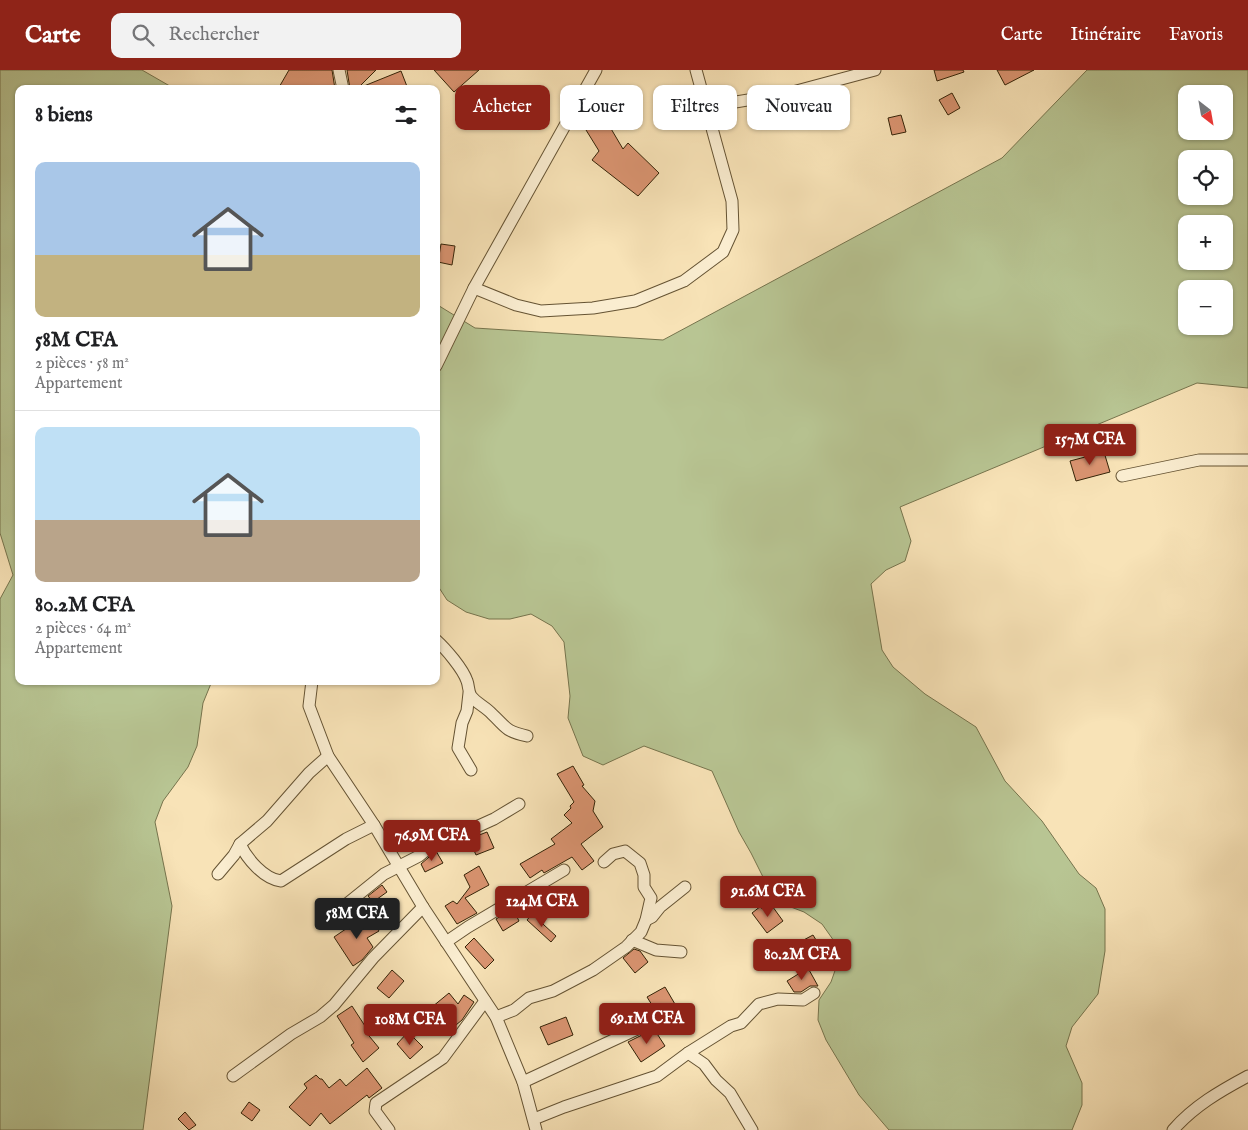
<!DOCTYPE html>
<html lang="fr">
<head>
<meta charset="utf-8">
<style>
	body { margin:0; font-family:"IM FELL English",serif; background:#f2f2f2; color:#202124; height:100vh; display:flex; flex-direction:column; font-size:19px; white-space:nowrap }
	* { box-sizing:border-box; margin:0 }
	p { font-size:16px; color:#757577 }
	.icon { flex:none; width:28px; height:28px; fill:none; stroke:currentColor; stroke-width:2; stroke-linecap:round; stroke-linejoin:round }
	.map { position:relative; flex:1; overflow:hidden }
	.panel { position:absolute; left:15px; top:15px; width:425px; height:600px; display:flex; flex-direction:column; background:#fff; border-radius:10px; box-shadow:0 1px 4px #0004 }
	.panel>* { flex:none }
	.guide { position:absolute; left:455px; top:15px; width:475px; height:45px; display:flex; gap:10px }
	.needle { width:32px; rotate:149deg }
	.tools { position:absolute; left:1178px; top:15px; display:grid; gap:10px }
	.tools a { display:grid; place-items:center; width:55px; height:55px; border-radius:10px; background:#fff; box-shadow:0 1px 4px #0004; font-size:25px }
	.price { position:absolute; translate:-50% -42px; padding:0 11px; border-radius:5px; background:#8f2418; color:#fff; font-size:16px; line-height:32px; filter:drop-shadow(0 1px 2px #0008) }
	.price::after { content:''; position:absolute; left:50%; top:30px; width:15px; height:11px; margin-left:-8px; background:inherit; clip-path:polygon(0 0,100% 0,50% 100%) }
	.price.selected { background:#222; color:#fff }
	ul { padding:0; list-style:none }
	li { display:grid; align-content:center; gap:10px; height:265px; padding:0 20px }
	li+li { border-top:1px solid #e0e0e0 }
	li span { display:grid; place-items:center; height:155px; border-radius:10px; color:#555 }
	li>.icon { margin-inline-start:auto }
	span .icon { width:90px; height:90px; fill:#fffc; stroke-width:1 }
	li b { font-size:21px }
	h2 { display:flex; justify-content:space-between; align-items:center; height:60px; padding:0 20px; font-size:21px }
	.tag { padding:0 18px; border-radius:10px; background:#fff; box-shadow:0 1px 4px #0004; font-size:18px; line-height:45px }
	.tag.selected { background:#8f2418; color:#fff }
	header { display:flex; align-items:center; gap:30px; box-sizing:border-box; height:70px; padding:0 25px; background:#8f2418; color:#fff }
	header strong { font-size:24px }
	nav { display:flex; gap:28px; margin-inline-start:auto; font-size:18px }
	.search { width:350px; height:45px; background:#f2f2f2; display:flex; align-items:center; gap:12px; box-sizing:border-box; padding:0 18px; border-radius:10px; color:#757577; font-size:19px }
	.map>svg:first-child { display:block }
	.green { fill:#b8c593; stroke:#76744d; fill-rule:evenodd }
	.building { fill:#da9471; stroke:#342307 }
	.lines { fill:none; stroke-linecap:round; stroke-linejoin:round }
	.minor-casing { stroke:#655333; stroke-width:13 }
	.minor { stroke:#faedd0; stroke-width:11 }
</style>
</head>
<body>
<header>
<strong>Carte</strong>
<div class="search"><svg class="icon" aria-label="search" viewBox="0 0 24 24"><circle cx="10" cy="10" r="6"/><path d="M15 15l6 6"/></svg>Rechercher</div>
<nav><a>Carte</a><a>Itinéraire</a><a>Favoris</a></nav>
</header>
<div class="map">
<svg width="1248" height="1060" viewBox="0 0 1248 1060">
	<rect width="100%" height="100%" fill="#f8e3b7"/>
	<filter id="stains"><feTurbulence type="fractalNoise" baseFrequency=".004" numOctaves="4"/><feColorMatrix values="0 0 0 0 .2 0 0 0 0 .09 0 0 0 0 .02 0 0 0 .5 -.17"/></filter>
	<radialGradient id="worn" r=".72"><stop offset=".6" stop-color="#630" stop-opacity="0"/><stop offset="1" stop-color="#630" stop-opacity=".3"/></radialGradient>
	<g class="green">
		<polygon points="0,0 142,0 175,19 19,19 19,611 212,611 203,633 197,676 188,697 163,731 155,752 172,836 143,1060 0,1060 0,529 13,505 0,463"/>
		<path d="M1087,0H1248V318L1197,313L900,437L911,471L905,491L886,500L871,514L882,580L893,597L925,624L976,657L1005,711L1042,751L1079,804L1096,818L1105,839V881L1098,924L1072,957L1066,976L1082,1013V1035L1072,1060H889L859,1025L826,970L818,950L819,930L831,912L838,892L834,871L822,854L804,842L783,834L769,819L751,783L739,762L712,701L644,676L603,695L583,686L568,648L570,626L564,572L552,556L531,544L510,549H489L466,542L447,530L436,513V234L475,258L663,270L1002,88ZM1186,24H1224V61H1186ZM1186,89H1224V126H1186ZM1186,154H1224V191H1186ZM1186,219H1224V256H1186Z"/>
	</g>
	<g class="building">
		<polygon points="289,0 332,0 335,19 278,19"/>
		<polygon points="347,0 376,0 357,19 350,19"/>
		<polygon points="434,0 479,0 454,22"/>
		<polygon points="934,0 963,0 964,2 937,11"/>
		<polygon points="997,0 1034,0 1005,15"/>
		<polygon points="401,1 408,19 359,19 359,18"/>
		<polygon points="952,23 960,38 948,45 939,30"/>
		<polygon points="597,35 623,79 628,73 659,103 638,126 592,90 599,81 578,47"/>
		<polygon points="901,45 906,62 892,65 888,48"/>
		<polygon points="441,174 455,176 452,195 438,192"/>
		<polygon points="1104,382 1110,402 1076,411 1070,391"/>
		<polygon points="573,696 584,715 582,716 595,731 593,741 603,757 581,774 594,791 582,800 572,787 544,803 542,800 530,808 520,794 555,774 551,769 572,753 564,745 571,738 570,736 574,732 557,704"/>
		<polygon points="487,762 494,778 476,785 469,769"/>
		<polygon points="436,781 443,793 425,802 421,794"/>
		<polygon points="479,796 489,815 465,828 477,843 457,854 445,836 453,831 457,834 470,817 464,805"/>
		<polygon points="382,815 387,822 373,832 368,826"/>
		<polygon points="770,833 783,851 767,863 752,843 761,836 762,839"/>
		<polygon points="513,839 519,851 503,861 496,849"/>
		<polygon points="368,844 379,861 367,868 373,877 362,890 353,896 334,867"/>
		<polygon points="532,844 556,866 551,872 527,850"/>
		<polygon points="813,865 821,878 815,881 817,883 806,889 798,873"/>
		<polygon points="474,868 494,890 485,899 465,877"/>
		<polygon points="634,879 640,881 648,892 635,903 623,888"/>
		<polygon points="808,898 818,916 810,916 801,922 794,922 787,911"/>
		<polygon points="392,900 404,911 389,928 377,918"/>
		<polygon points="665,917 679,941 662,951 647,927"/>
		<polygon points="449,923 458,934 464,925 474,932 462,950 450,960 432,937"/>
		<polygon points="352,936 367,959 365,961 379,978 363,992 351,975 354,973 337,946"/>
		<polygon points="566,947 573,965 548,975 540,957"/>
		<polygon points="654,959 665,976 641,992 628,972"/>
		<polygon points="408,962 423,977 410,989 397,974"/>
		<polygon points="367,998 382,1018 369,1028 367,1025 330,1054 321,1043 310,1056 289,1037 307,1018 304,1014 316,1005 320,1009 322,1009 329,1018 340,1009 346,1016"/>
		<polygon points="249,1032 260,1040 252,1051 241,1043"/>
		<polygon points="185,1042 196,1055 189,1060 178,1049"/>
	</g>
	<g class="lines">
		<g class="minor-casing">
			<g id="minor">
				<polyline points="339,0 343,19"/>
				<polyline points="706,37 789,23 875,0"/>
				<polyline points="474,218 516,235 541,241 593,238 635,231 684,211 723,182 733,160 732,131 696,0"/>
				<polyline points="436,296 474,218 596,0"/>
				<polyline points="1122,406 1199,390 1248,390"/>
				<path d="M436,570C446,579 463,599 467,611C469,616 468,621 471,626C476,633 486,637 492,644C507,658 505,661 527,666"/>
				<polyline points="312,611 309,636 328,686 374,755 423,837 496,947 523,1012 536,1060"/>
				<polyline points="469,623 467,641 462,653 458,678 471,700"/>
				<path d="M240,774C247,789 264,809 281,811L346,769L374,755"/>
				<polyline points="218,804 234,785 240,774 267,751 309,703 328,686"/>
				<polyline points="348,833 384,804 419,786 436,772 463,763 494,749 519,734"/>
				<polyline points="646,850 652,847 660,837 685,817"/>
				<polyline points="632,870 656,880 681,882"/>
				<polyline points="446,872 468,857 564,800"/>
				<polyline points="496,947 514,940 529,928 553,921 593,900 626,877 641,862 646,850 651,828 644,817 644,805 640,793 625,781 613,784 604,792"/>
				<polyline points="688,983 704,994 716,1010 730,1023 752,1060"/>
				<polyline points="233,1006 291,964 320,947 334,935 373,888 423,837"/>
				<polyline points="523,1012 650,953"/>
				<polyline points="534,1049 564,1037 657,1006 688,983 731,956 741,953 759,934 778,929 803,930 814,923"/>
				<polyline points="389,1060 375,1041 376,1033 443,988 485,931"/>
				<path d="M1173,1060C1194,1036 1220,1021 1248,1006"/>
			</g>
		</g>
		<use href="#minor" class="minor"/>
	</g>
	<rect width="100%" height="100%" filter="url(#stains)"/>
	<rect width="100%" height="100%" fill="url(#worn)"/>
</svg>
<div class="tools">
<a><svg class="needle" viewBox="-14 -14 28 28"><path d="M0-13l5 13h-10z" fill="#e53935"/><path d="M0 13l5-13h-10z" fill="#757577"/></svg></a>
<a><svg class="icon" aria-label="locate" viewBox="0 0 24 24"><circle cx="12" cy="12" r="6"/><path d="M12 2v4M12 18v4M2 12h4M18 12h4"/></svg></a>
<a>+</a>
<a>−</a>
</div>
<b class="price" style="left:1090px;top:396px">157M CFA</b>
<b class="price" style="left:432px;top:792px">76.9M CFA</b>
<b class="price" style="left:768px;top:848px">91.6M CFA</b>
<b class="price" style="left:542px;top:858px">124M CFA</b>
<b class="price selected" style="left:357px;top:870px">58M CFA</b>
<b class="price" style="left:802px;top:911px">80.2M CFA</b>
<b class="price" style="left:647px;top:975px">69.1M CFA</b>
<b class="price" style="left:410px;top:976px">108M CFA</b>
<div class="guide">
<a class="tag selected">Acheter</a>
<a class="tag">Louer</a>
<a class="tag">Filtres</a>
<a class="tag">Nouveau</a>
</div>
<section class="panel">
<h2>8 biens<svg class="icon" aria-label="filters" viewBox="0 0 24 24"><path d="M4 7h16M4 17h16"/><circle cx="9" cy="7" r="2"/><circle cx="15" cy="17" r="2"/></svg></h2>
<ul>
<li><span style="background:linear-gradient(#a9c7e8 60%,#c2b280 0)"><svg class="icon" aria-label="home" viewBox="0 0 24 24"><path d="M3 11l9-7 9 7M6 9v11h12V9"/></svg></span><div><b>58M CFA</b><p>2 pièces · 58 m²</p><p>Appartement</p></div></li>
<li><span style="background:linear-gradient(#bfe0f5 60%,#b9a48a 0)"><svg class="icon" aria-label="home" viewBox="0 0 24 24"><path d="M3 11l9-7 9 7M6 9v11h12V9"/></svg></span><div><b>80.2M CFA</b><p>2 pièces · 64 m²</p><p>Appartement</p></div></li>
</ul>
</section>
</div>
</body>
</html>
